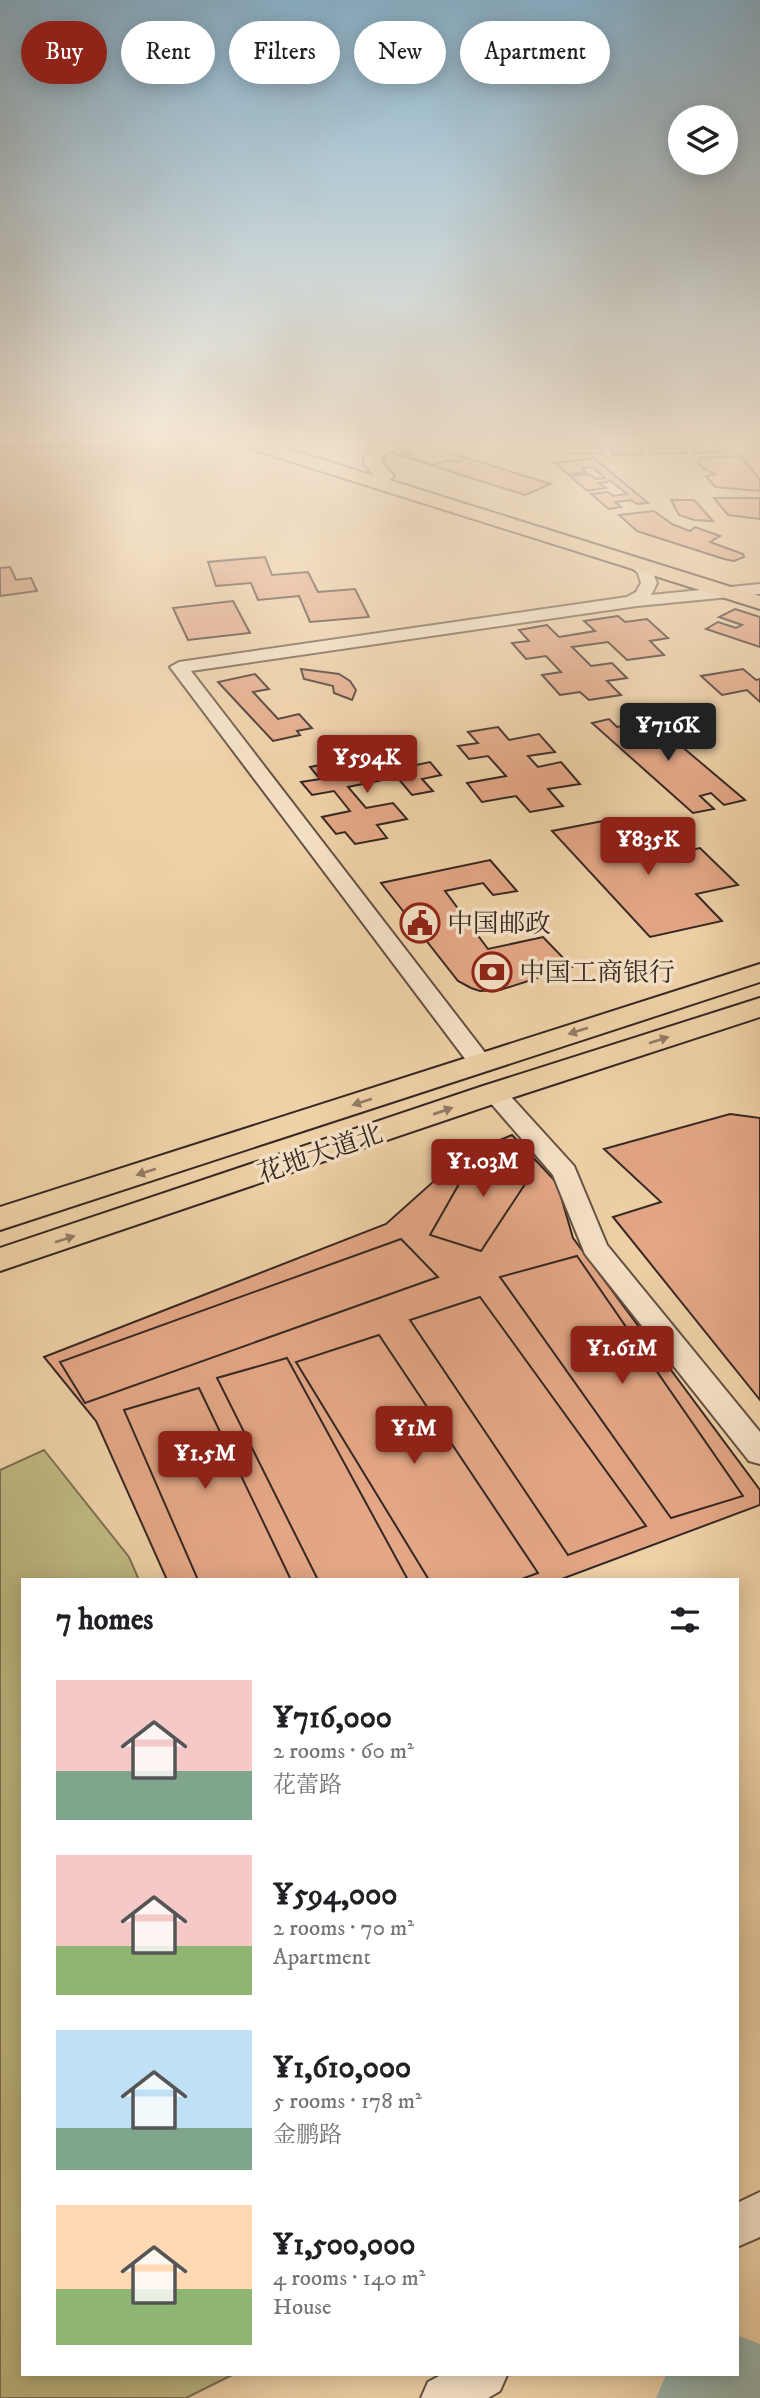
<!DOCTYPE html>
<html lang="en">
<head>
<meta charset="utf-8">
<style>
	body { margin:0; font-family:"IM FELL DW Pica","Noto Serif SC",serif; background:#f2f2f2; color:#202124; height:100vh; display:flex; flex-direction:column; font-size:26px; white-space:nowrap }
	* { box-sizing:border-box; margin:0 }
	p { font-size:23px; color:#757577 }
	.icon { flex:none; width:38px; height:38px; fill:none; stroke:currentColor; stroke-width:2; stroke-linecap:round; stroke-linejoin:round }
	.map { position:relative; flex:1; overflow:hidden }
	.panel { position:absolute; left:21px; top:1578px; width:718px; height:798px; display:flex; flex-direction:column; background:#fff; border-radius:0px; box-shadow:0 4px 18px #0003 }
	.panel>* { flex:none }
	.hud { position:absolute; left:21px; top:21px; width:719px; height:63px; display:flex; gap:14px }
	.tools { position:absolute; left:668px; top:105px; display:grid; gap:14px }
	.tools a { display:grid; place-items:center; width:70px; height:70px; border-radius:50%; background:#fff; box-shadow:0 4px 18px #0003; font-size:35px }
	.price { position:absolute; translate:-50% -60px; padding:0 16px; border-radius:7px; background:#8f2418; color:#fff; font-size:23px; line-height:46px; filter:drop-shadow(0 2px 4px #0008) }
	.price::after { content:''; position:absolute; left:50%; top:42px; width:21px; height:16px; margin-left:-10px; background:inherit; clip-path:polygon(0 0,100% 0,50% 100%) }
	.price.current { background:#222; color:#fff }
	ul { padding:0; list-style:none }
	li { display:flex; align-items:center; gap:21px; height:175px; padding:0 35px }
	li span { display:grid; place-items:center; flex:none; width:196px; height:140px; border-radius:0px; color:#555 }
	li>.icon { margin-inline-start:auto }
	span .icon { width:84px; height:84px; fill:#fffc; stroke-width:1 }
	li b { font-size:30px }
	h2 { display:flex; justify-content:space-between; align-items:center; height:84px; padding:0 35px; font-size:30px }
	.pill { padding:0 24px; border-radius:32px; background:#fff; box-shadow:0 4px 18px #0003; font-size:24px; line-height:63px }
	.pill.current { background:#8f2418; color:#fff }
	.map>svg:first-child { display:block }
	.green { fill:#c0b982; stroke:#7b7052; stroke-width:2 }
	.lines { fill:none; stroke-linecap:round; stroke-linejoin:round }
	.river { fill:#9bb6ae; fill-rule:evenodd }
	.building { fill:#e4a786; stroke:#362823; stroke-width:2 }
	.minor-casing { stroke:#645244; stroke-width:4 }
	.major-casing { stroke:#362823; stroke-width:4 }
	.minor { fill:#f5e1c6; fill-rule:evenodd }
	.major { fill:#efd1a7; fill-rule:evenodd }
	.oneway { fill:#927c65 }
	.labels { text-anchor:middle; stroke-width:7; stroke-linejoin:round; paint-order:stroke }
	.poi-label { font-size:26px; fill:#362823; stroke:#f5e1c6; text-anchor:start }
	.street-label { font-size:26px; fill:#362823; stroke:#f5e1c6 }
</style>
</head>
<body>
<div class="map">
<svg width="760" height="2398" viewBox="0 0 760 2398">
	<rect width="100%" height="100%" fill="#efd1a7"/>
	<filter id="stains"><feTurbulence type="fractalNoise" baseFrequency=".00286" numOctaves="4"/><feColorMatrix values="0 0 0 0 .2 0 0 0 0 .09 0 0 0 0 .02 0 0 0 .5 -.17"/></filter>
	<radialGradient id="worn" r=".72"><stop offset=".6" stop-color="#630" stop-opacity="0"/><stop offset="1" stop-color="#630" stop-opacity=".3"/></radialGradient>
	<polygon class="green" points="44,1450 129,1557 139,1580 23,1580 23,2375 232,2375 186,2398 0,2398 0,1470"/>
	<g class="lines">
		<polygon class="river" points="737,2335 760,2344 760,2398 656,2398 666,2375 737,2375"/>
	</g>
	<g class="building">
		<polygon points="411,439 474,439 476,445 450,445 454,454 551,484 525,495 392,453 391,447 399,441"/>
		<polygon points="415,439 450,439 455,441 446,443 448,452 466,458 456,462 449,460 433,465 412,458 411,455 403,455 401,446 396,444"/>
		<polygon points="557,439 727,439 728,442 559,445"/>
		<polygon points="664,439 725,439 711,441 714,447 730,446 733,452 694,453 686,439 671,440 681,442 687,453 651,454 647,445 661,444 659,440 628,441 631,446 639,446 643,454 613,455 609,447 618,447 616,443 588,443 590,448 599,447 602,453 568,454 563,441"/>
		<polygon points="741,456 760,480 760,491 715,487 706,476 715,474 704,469 698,463 700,458 710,457"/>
		<polygon points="593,458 600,463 648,503 637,504 631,500 615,502 621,507 609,509 591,494 608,492 613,496 627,494 611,481 599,483 606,488 587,491 570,476 589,474 595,479 605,478 592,467 582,468 586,472 568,474 555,463"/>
		<polygon points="714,498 760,498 760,519 728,515"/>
		<polygon points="671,500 694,500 713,521 694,520 679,515"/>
		<polygon points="654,511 672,524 690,531 695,527 720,536 710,542 743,554 744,557 734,561 724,559 649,535 637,531 619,515"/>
		<polygon points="265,557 272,575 308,572 318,592 355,589 369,617 310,622 299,596 258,600 251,583 216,586 208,562"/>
		<polygon points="10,567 16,580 31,578 37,591 0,596 0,568"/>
		<polygon points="233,601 250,633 188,640 173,608"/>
		<polygon points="735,609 760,617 760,647 706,629 718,622 736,628 742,625 719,617"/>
		<polygon points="618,616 625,622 647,619 668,638 650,641 664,655 627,660 608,642 572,647 591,666 612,663 627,678 607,681 621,695 589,700 580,692 560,695 542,675 561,672 546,656 526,659 512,643 529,641 519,630 547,625 559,637 595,631 584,621"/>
		<polygon points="301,669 339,674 350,681 356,690 352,700 334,693 333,686 304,679"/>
		<polygon points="743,669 756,680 760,679 760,702 747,690 722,695 701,676"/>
		<polygon points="255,674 269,689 253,692 278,719 299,714 312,728 297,731 300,735 273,741 218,682"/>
		<polygon points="641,712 745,800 724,805 711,793 700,796 714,809 693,813 592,723 609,719 617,727 635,724 625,716"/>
		<polygon points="498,727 509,740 539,734 555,752 528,756 538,767 561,762 580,784 548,789 563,806 530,812 516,796 482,802 467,783 506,776 488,756 469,759 458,746 478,743 468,732"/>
		<polygon points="395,754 407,767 430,762 441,775 422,779 433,791 412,795 397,777 348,787 366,808 393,803 407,819 377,825 387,838 355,844 345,832 336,834 322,817 350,811 334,791 312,795 301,782 320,779 310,767 342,761 354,775 379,770 369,759"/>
		<polygon points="618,818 657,857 700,848 738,885 696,894 722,921 650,937 552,831"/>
		<polygon points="490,860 517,891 493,895 483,883 445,891 488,949 543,937 572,967 500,990 480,991 471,988 458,981 381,883"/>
		<polygon points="730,1114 760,1118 760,1400 613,1217 661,1202 604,1149"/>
		<polygon points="512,1135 557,1183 573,1238 760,1490 760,1505 559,1580 167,1580 96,1421 44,1357 386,1224 463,1155"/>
		<polygon points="503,1143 533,1172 481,1251 430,1235 471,1163"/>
		<polygon points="401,1239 438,1277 85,1403 60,1362"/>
		<polygon points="577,1256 743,1496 671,1518 500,1277"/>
		<polygon points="480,1297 646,1526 568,1555 410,1320"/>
		<polygon points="379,1335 538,1573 519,1580 429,1580 296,1362"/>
		<polygon points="287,1358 408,1580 318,1580 217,1378"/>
		<polygon points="199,1388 291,1580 198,1580 124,1410"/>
	</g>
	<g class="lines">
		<g class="minor-casing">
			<g id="minor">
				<polygon points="634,558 651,568 657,583 651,595 760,584 760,594 637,606 191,671 493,1063 490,1068 481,1070 472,1068 170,667 179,662 627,597 636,592 641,583 638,573 626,563"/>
				<polygon points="494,1086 503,1088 574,1166 607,1245 760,1432 760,1464 749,1461 585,1254 553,1175 482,1093 485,1088"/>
				<polygon points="760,2192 760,2237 737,2247 737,2203"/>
				<polygon points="441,2375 507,2375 500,2391 488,2398 421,2398 428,2382"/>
			</g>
		</g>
		<g class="major-casing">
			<g id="major">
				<polygon points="0,439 119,439 110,444 0,446"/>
				<path d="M229,439H256L374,476L365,465L364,458L378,441L408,439C403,446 390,449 382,459L383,464L394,476L389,480L760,596V609L232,443Z"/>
				<polygon points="760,964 760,982 0,1230 0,1207"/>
				<polygon points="760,998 760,1017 505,1100 0,1271 0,1248 483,1086"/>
			</g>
		</g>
		<use href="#minor" class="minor"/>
		<use href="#major" class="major"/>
	</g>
	<defs><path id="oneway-solid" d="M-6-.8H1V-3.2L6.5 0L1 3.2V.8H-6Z" transform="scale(1.75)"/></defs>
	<g class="oneway">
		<use href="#oneway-solid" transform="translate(578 1031) rotate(162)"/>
		<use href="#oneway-solid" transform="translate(659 1040) rotate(-18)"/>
		<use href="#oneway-solid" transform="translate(362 1102) rotate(162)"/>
		<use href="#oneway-solid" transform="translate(443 1111) rotate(-19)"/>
		<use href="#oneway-solid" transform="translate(146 1172) rotate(162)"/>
		<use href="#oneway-solid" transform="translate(65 1239) rotate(-18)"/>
	</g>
	<linearGradient id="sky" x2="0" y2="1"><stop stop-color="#89b5d1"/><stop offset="0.57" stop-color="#f8ead7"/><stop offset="1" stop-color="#f8ead7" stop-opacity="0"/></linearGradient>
	<rect width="760" height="775" fill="url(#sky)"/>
	<defs>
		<g id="civic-ring" transform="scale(2.0125)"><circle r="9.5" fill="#f5e1c6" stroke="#8f2418" stroke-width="1.5"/><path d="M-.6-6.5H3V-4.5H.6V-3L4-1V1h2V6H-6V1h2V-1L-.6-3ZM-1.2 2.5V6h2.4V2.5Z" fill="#8f2418"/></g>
		<g id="bank-ring" transform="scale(2.0125)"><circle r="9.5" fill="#f5e1c6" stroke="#8f2418" stroke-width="1.5"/><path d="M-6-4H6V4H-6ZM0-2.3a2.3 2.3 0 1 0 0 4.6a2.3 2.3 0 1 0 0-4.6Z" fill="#8f2418"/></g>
	</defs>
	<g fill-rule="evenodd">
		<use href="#civic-ring" x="420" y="923"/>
		<use href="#bank-ring" x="492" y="972"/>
	</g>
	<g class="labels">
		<g class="poi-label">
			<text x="447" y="932">中国邮政</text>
			<text x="519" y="981">中国工商银行</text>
		</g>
		<g class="street-label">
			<text transform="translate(320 1153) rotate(-19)" y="9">花地大道北</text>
		</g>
	</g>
	<rect width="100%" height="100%" filter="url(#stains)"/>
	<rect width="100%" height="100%" fill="url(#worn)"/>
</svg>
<div class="tools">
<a><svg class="icon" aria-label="layers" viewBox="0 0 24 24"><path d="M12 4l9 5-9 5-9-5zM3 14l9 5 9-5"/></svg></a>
</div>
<b class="price current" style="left:668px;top:763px">¥716K</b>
<b class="price" style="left:367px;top:795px">¥594K</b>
<b class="price" style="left:648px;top:877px">¥835K</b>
<b class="price" style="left:483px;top:1199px">¥1.03M</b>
<b class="price" style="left:622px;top:1386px">¥1.61M</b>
<b class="price" style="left:414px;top:1466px">¥1M</b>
<b class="price" style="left:205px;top:1491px">¥1.5M</b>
<div class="hud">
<a class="pill current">Buy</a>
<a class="pill">Rent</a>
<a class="pill">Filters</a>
<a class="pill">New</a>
<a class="pill">Apartment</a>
</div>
<section class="panel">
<h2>7 homes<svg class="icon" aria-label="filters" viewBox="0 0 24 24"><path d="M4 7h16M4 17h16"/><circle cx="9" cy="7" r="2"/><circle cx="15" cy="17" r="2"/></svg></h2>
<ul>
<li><span style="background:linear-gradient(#f6c9c9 65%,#7fa58c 0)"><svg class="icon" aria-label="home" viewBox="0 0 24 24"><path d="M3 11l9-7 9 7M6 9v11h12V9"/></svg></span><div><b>¥716,000</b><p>2 rooms · 60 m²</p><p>花蕾路</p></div></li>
<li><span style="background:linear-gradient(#f6c9c9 65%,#8fb573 0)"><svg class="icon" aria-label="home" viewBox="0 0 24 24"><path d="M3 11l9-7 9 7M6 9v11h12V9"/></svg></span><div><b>¥594,000</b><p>2 rooms · 70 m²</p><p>Apartment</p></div></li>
<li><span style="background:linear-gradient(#bfe0f5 70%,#7fa58c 0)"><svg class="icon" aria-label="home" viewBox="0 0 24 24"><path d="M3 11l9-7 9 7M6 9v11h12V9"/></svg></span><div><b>¥1,610,000</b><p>5 rooms · 178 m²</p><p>金鹏路</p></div></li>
<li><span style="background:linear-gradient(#ffd9b3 60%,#8fb573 0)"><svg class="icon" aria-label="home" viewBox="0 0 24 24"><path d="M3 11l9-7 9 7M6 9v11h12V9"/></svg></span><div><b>¥1,500,000</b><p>4 rooms · 140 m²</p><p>House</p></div></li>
</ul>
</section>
</div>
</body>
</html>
